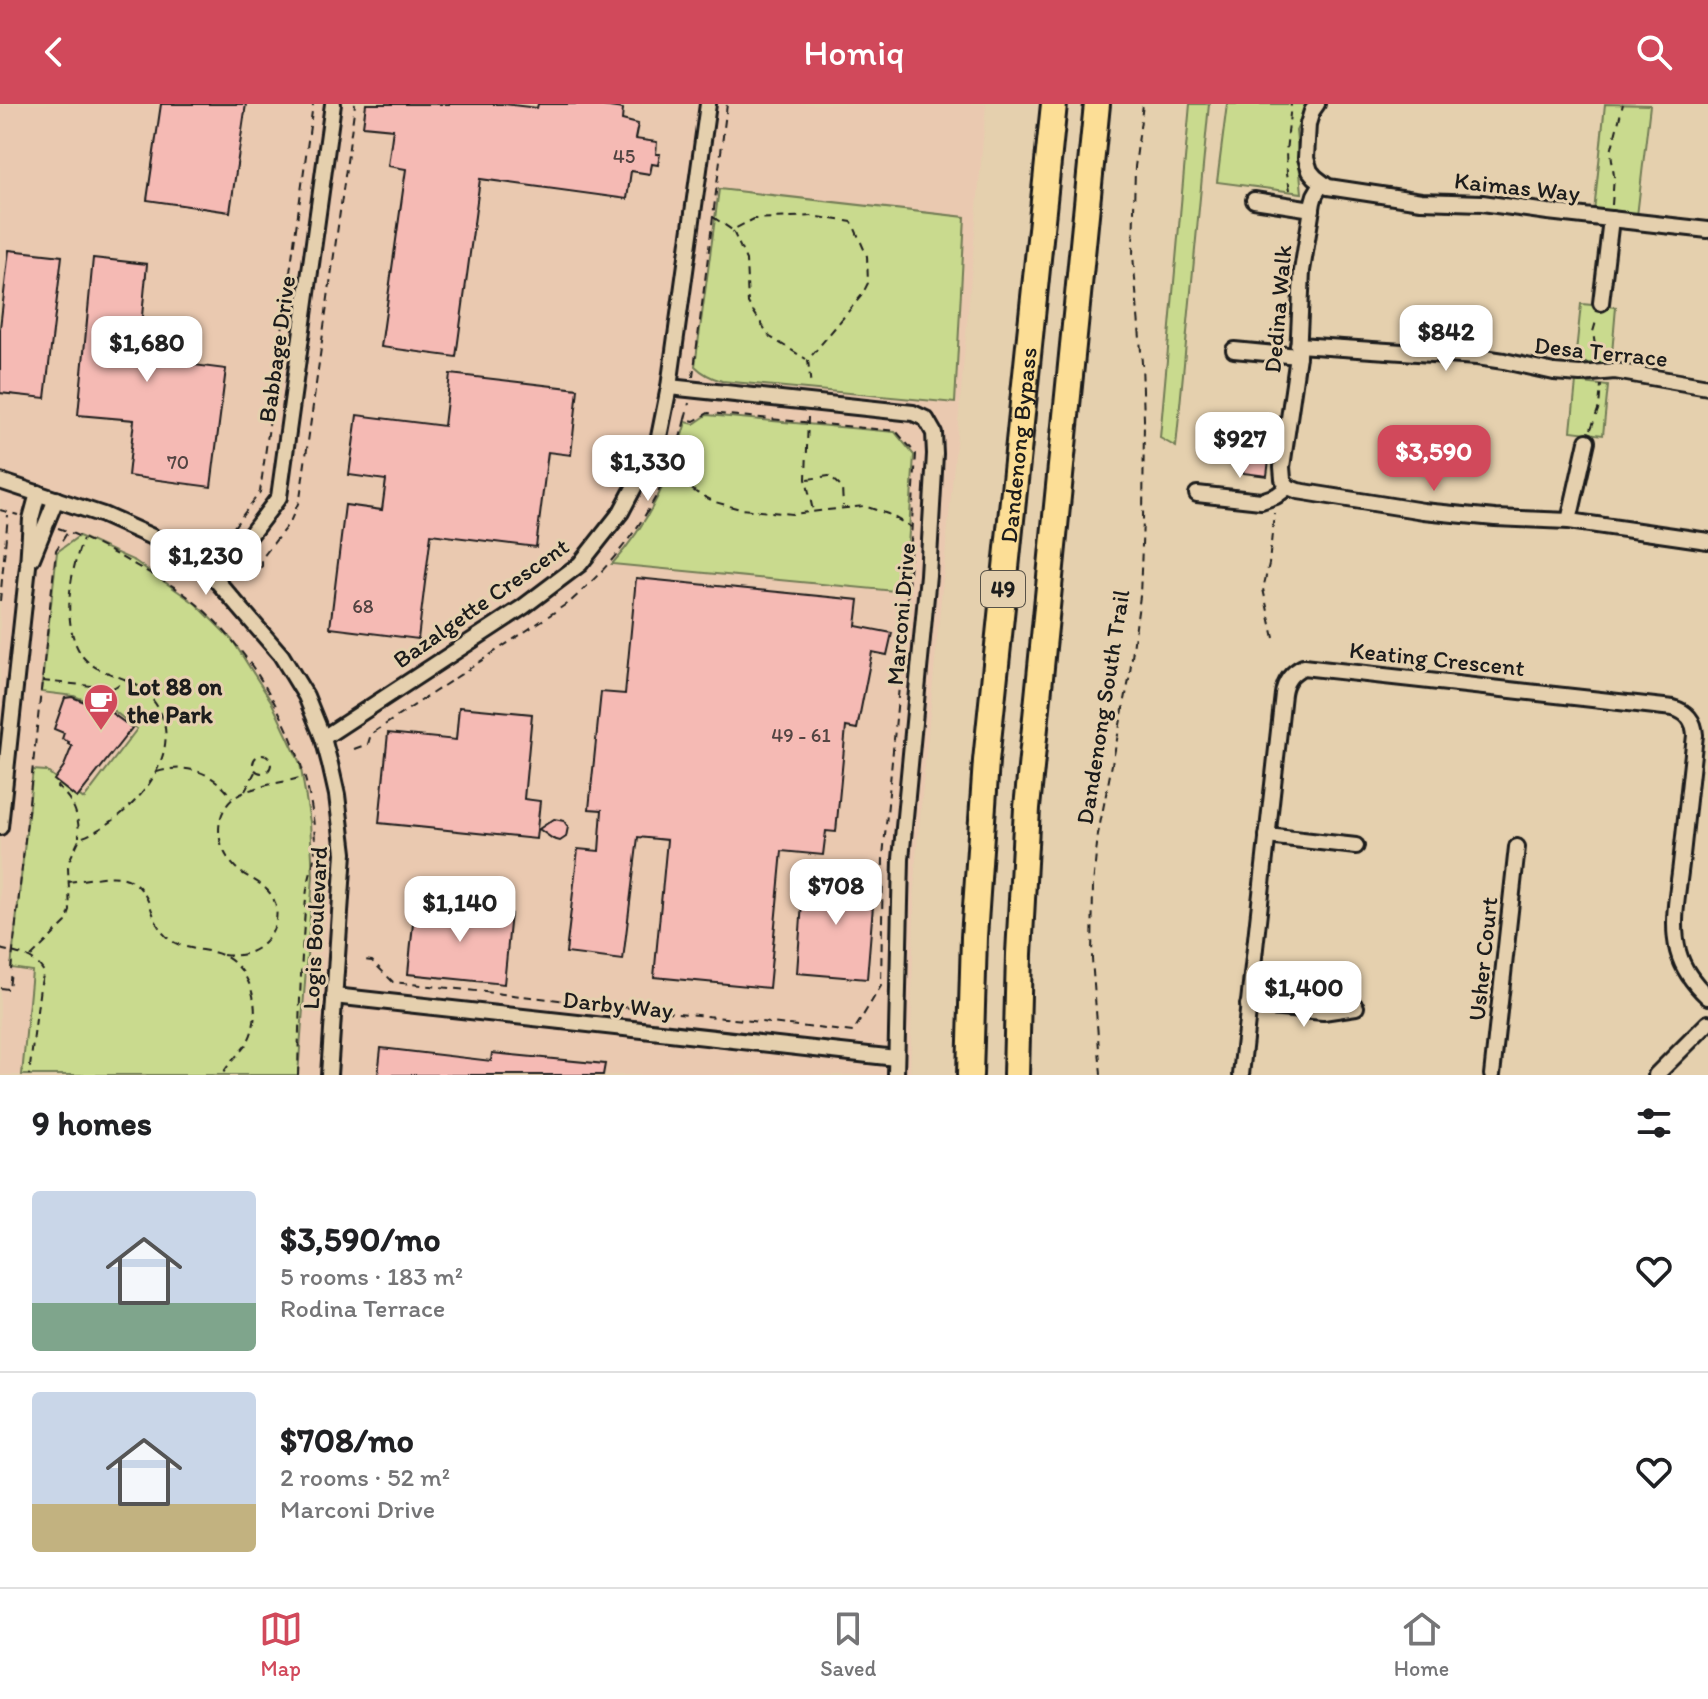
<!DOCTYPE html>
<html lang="en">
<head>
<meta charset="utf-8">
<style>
	body { margin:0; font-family:Itim,sans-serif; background:#f6f6f6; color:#202124; height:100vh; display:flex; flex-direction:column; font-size:30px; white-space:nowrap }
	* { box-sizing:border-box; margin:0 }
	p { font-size:26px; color:#757577 }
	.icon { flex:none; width:44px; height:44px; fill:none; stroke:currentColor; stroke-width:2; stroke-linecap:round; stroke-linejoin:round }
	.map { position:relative; height:971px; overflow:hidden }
	.panel { display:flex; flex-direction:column; background:#fff; flex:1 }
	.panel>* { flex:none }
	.price { position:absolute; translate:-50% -68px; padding:0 18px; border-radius:16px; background:#fff; color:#222; font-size:26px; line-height:52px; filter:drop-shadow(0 2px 4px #0008) }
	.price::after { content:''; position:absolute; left:50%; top:48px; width:24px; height:18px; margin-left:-12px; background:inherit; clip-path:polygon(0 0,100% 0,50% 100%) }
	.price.active { background:#d1495b; color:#fff }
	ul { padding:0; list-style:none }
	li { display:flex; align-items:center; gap:24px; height:200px; padding:0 32px }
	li+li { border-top:2px solid #e0e0e0 }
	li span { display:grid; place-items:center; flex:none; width:224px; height:160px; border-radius:8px; color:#555 }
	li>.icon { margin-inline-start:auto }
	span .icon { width:96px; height:96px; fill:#fffc; stroke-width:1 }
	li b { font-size:34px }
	h2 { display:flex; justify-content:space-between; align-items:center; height:96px; padding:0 32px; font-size:34px }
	header { display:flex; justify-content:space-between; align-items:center; height:104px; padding:0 32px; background:#d1495b; color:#fff; font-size:36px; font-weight:600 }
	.tabs { display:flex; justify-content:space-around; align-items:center; height:112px; border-top:2px solid #e0e0e0; background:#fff; font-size:22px; color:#757577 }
	.tabs a { display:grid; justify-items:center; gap:4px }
	.tabs .active { color:#d1495b }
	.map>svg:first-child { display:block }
	.built { fill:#eac9b0 }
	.green { fill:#c9da8e; stroke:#727b55; stroke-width:2 }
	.building { fill:#f5bab4; stroke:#1c1c1c; stroke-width:2 }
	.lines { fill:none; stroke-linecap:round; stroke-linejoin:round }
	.minor-casing { stroke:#1c1c1c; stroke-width:20 }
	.trunk-casing { stroke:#1c1c1c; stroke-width:30 }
	.path { stroke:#1c1c1c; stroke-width:2; stroke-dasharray:8 6; stroke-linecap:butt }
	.minor { stroke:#e5d0ae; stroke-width:14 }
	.trunk { stroke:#fcde96; stroke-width:24 }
	.labels { text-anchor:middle; stroke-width:6; stroke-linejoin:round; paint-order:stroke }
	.number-label { font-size:20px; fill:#524442 }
	.shield { fill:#e5d0ae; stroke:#585248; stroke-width:2 }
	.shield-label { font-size:22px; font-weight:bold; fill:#1c1c1c }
	.street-label { font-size:24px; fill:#1c1c1c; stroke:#e5d0ae }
	.poi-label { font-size:24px; font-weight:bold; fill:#1c1c1c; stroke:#e5d0ae; text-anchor:start }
</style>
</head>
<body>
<header><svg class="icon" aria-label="back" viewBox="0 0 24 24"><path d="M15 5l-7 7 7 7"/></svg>Homiq<svg class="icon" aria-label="search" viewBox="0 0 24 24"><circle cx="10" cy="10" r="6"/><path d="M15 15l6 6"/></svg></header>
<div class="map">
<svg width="1708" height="971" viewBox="0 0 1708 971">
	<rect width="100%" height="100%" fill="#e5d0ae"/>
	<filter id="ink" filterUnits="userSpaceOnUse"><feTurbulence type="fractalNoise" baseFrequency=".0125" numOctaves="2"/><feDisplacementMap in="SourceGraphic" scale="16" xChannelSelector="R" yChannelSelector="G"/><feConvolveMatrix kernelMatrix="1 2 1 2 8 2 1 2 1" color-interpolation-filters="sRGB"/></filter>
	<g filter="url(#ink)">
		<polygon class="built" points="0,0 986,0 961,288 915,764 910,971 0,971"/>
		<g class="green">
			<polygon points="1190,0 1209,0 1176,343 1160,334"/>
			<polygon points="1227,0 1309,0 1296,27 1302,89 1217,78"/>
			<polygon points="1605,0 1650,1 1637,112 1594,108"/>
			<path d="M719,85L965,113L955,299L722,277C711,274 703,270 695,262Z"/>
			<polygon points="1581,200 1616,203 1611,261 1575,258"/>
			<polygon points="1576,278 1608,282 1603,331 1571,327"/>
			<path d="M707,311L895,328L914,351L905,488L612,460C649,420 671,371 686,318L694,320Z"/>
			<polygon points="79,432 135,457 196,500 233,537 271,597 300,659 310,718 313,772 298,971 22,971 32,867 11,864 33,666 46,667 84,695 137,625 114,607 74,592 41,588 57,448"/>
		</g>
		<g class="building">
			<polygon points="161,0 246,0 230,108 147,96"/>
			<polygon points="366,0 504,0 537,4 538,0 589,0 623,5 622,16 638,20 635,35 657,38 656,50 660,50 658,61 652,60 650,70 631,67 627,95 480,75 456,253 381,243 406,65 388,62 393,25 363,22"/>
			<polygon points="9,146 62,152 45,294 0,289 0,224"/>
			<polygon points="93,154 147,160 138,254 226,265 211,383 128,372 134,316 78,311"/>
			<polygon points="450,270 578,285 571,351 548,348 536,443 431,430 418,535 330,524 345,401 382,406 386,376 349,371 357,311 444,322"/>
			<polygon points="1249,319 1273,322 1267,372 1243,369"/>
			<polygon points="636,474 859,496 856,522 892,529 887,551 872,548 857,625 846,623 836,728 826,727 823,751 782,747 769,884 654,873 667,736 638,733 623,856 566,849 578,745 599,747 602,706 589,705 601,588 625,590"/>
			<polygon points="72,593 110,608 132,624 77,694 54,676 64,662 72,642 68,640 69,638 62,635 64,629 54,625 65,594"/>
			<polygon points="459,603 532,610 524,695 540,697 536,735 379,719 388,629 456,636"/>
			<polygon points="554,715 564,717 568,723 566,733 560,737 553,735 539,725"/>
			<polygon points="804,771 875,777 867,875 797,869"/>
			<polygon points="415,799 511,809 504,880 408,870"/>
			<polygon points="381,944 491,957 492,949 605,960 603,971 378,971"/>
		</g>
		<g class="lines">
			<g class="minor-casing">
				<g id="minor">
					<polyline points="1317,0 1312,7 1308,20 1306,54 1310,67 1315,73 1328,83 1421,97 1482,99 1548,108 1708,126"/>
					<polyline points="1254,96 1312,105"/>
					<polyline points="1601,199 1611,115"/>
					<polyline points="1298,241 1477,253 1504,257 1554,268 1580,270 1615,267 1708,283"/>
					<polyline points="1234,246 1298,252"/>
					<polyline points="669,283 913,309 926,315 934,329 935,350 928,471 901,755 896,971"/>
					<polyline points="0,377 103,411 168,440 216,476 281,551 306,592 323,634 330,660 337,691 344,749 329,971"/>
					<polyline points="1288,383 1298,387 1423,407 1495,414 1569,417 1708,437"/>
					<polyline points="1288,383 1283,375 1282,363 1298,252 1302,167 1313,98 1315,91 1322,79"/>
					<polyline points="1197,390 1261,397 1276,392 1288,383"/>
					<polyline points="1569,417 1587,337"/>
					<polyline points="32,454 56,395"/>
					<polyline points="216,476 279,393 333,0"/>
					<polyline points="323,634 523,503 580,460 621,408 658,338 669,283 708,0"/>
					<polyline points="0,723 28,462 31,415 38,389"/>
					<polyline points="1267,732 1356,742"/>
					<polyline points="334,892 896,954"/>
					<polyline points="1248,901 1323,908 1356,903"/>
					<path d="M1241,971L1283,590C1285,577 1291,569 1303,563L1673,604C1687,608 1694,616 1695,631C1690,674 1686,717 1681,760C1678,788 1671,819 1678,847C1683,866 1694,880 1708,893"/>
					<polyline points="1492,971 1517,743"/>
					<polyline points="1656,971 1708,919"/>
				</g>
			</g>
			<g class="trunk-casing">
				<g id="trunk">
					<path id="s1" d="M970,971L974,833L986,657L1054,0"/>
					<polyline points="1016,971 1019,850 1027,704 1097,0"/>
				</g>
			</g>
			<g class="path">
				<polyline points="1290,86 1287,69 1286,48 1291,0"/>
				<polyline points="1612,101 1614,72 1611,48 1623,0"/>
				<polyline points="713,113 732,126 754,115 812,112 852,118 867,152 868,179 862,191 808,256 811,283"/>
				<polyline points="733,127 746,156 748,199 770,233 806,255"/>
				<polyline points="1597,255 1593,228 1597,214"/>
				<polyline points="693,273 727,0"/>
				<polyline points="808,313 806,375 813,407"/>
				<polyline points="685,315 689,299"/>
				<polyline points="1591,325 1599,303 1601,281"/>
				<polyline points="669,369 697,389 715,398 740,405 792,410 864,402 888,410 911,423"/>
				<polyline points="808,375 829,372 842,384 843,402"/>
				<polyline points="0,406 18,411"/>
				<path d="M58,424C89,435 117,451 146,467C158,474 171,480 183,489C256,543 316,654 315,746C314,762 307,778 306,794C301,853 299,912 298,971"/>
				<polyline points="214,442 225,428 231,427 260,388 313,0"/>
				<polyline points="251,474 262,462 262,454 290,418 300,395 355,0"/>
				<polyline points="0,497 8,411"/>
				<polyline points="1274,534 1263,485 1269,460 1274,409"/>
				<polyline points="42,577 113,584 118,581 121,575"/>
				<path d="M354,645L368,640L371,630L571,497C628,446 667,390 685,315L694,317L708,309L896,327L916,350L908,486L883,753L881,882L853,928L393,878L372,857L365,856"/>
				<circle cx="262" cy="660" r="9"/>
				<path d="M157,668C187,659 214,668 232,694"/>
				<path d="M58,681L57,683C74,696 79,712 79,733"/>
				<polyline points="245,687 255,668"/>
				<path d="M68,778C106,774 134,759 151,804C155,816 159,827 169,835C184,847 205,844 222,851C255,866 264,914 245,942C237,952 228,960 222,971"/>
				<path d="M0,845C18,850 34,851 44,868L40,883L29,971"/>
				<path d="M223,851C238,853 253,850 264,839C279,825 282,798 265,784C258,777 247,773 239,767C225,755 216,735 220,717C222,707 228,697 237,692C255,681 283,679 303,673"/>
				<path d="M31,853L66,818L70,807L68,764L69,757L80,734C135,715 202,636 142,585C125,571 97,570 83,553C60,522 70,467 83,435"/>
				<polyline points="0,884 9,885 56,446 67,429"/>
				<polyline points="1101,971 1092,855 1093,781 1098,730 1129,576 1140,492 1143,416 1144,315 1142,259 1133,151 1135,63 1143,0"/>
			</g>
			<use href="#minor" class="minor"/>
			<use href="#trunk" class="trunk"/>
		</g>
	</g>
	<defs>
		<g id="cafe-pin" transform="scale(1.8)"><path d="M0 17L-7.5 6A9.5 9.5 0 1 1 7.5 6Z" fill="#d1495b" stroke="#e5d0ae"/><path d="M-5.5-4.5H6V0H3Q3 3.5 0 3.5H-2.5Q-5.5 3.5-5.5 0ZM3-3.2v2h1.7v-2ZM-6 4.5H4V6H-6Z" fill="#fff"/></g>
	</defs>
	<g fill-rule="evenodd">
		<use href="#cafe-pin" x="101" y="597"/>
	</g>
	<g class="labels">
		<g class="number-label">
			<text x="624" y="59">45</text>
			<text x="178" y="365">70</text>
			<text x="363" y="509">68</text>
			<text x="801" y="638">49 - 61</text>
		</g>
		<rect class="shield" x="981" y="467" width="44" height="36" rx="6"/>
		<g class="shield-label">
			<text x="1003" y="493">49</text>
		</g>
		<g class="street-label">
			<text transform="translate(1517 83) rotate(6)" y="8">Kaimas Way</text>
			<text transform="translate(1278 205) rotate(-85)" y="8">Dedina Walk</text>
			<text transform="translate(277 245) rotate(-82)" y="8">Babbage Drive</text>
			<text transform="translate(1601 248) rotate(6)" y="8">Desa Terrace</text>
			<text dy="8" stroke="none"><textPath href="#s1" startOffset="632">Dandenong Bypass</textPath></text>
			<text transform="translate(481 499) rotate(-35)" y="8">Bazalgette Crescent</text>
			<text transform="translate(901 510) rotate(-85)" y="8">Marconi Drive</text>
			<text transform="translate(1437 555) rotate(6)" y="8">Keating Crescent</text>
			<text transform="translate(1103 603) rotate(-81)" y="8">Dandenong South Trail</text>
			<text transform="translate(315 824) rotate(-87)" y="8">Logis Boulevard</text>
			<text transform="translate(1483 855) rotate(-84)" y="8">Usher Court</text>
			<text transform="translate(618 901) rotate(6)" y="8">Darby Way</text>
		</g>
		<g class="poi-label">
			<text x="127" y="591">Lot 88 on<tspan x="127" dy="28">the Park</tspan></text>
		</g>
	</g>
</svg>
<b class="price" style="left:1446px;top:269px">$842</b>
<b class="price" style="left:147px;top:280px">$1,680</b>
<b class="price" style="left:1240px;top:376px">$927</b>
<b class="price active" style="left:1434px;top:389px">$3,590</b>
<b class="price" style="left:648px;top:399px">$1,330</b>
<b class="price" style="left:206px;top:493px">$1,230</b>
<b class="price" style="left:836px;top:823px">$708</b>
<b class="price" style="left:460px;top:840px">$1,140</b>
<b class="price" style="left:1304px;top:925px">$1,400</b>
</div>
<section class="panel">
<h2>9 homes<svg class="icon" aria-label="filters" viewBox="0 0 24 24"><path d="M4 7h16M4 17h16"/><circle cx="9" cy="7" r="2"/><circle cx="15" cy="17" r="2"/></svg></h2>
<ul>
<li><span style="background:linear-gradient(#c9d6e8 70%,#7fa58c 0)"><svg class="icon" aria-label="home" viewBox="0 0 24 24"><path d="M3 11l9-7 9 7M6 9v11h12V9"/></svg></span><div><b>$3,590/mo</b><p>5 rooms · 183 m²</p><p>Rodina Terrace</p></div><svg class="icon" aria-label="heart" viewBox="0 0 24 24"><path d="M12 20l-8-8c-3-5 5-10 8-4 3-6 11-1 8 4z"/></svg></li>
<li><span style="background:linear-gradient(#c9d6e8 70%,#c2b280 0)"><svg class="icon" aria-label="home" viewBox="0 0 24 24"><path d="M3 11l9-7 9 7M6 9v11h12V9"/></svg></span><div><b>$708/mo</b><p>2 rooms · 52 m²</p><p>Marconi Drive</p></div><svg class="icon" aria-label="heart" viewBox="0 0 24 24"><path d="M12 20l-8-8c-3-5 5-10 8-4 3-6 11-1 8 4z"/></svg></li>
</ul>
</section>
<nav class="tabs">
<a class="active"><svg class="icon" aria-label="map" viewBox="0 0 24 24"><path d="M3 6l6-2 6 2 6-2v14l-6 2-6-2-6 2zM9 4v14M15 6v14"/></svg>Map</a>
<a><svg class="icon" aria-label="saved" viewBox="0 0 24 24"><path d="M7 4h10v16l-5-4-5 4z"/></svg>Saved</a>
<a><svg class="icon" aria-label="home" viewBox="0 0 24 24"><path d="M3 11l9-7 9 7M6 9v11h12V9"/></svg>Home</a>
</nav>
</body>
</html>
